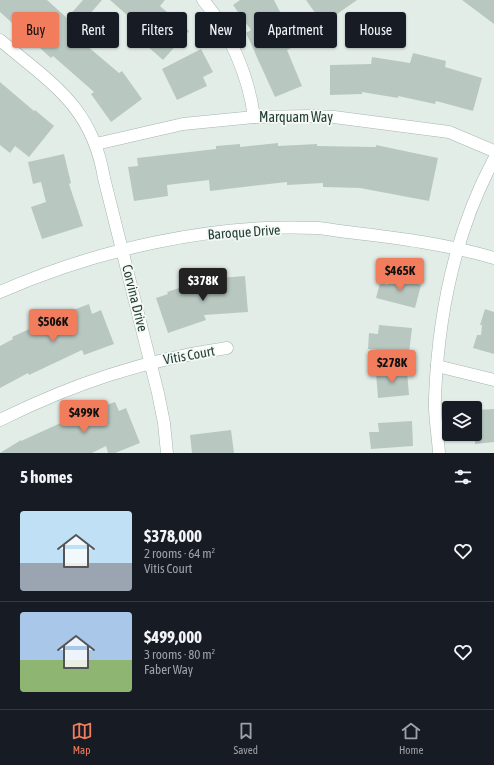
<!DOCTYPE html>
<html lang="en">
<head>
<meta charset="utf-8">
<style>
	body { margin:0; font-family:"Asap Condensed",sans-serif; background:#242831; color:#f1f3f6; height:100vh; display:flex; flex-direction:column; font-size:15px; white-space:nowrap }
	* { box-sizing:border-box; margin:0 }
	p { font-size:13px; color:#9ea1a6 }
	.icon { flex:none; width:22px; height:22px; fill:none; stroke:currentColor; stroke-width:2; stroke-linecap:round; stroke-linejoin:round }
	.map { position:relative; height:453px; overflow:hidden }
	.panel { display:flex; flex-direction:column; background:#171b24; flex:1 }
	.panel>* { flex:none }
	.top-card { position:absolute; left:12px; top:12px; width:470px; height:36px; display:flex; gap:8px }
	.controls { position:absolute; left:442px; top:401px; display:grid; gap:8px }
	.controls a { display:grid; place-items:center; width:40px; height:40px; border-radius:4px; background:#171b24; box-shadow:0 1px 3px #0004; font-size:20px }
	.price { position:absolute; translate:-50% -34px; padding:0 9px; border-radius:4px; background:#f27d5c; color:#111; font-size:13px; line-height:26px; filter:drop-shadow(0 1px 2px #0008) }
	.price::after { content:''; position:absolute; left:50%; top:24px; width:12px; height:9px; margin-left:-6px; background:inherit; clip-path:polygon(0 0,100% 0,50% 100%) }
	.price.selected { background:#222; color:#fff }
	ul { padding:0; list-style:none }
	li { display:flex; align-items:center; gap:12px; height:100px; padding:0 20px }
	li+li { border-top:1px solid #363941 }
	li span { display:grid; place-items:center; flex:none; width:112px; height:80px; border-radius:4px; color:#555 }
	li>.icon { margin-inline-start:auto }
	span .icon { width:48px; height:48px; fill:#fffc; stroke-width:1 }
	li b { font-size:17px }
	h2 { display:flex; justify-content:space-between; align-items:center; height:48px; padding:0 20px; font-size:17px }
	.tag { padding:0 14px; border-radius:4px; background:#171b24; box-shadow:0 1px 3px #0004; font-size:14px; line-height:36px }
	.tag.selected { background:#f27d5c; color:#111 }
	.tab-bar { display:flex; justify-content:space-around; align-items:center; height:56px; border-top:1px solid #363941; background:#171b24; font-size:11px; color:#9ea1a6 }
	.tab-bar a { display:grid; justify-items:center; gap:2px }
	.tab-bar .selected { color:#f27d5c }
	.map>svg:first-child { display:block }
	.building { fill:#b8c8c1 }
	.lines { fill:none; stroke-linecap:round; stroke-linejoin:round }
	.street-casing { stroke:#a6b5af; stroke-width:13 }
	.secondary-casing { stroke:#a1b9b0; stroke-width:13 }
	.street { stroke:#fff; stroke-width:12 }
	.secondary { stroke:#fff; stroke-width:12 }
	.labels { text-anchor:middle; stroke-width:3.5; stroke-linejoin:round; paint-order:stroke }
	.street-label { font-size:14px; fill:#233e36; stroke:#f4f9f6 }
</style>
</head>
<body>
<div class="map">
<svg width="494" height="453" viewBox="0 0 494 453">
	<rect width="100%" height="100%" fill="#e3ede8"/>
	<g class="building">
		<polygon points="0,0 47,0 67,18 83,0 102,0 83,22 91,28 80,40 119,73 122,71 142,99 111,122 91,94 94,92 53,56 51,58 0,12"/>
		<polygon points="110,0 165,0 160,6 189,31 163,60 138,38 144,30"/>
		<polygon points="240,0 274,0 297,45 287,50 302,86 275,97 246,33 251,30 233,5"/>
		<polygon points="306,0 357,0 323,24"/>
		<polygon points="462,0 494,0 494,24"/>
		<polygon points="201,49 213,72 203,77 207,86 177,100 162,69"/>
		<polygon points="413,53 446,61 445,67 482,78 473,111 436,101 435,104 398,96 398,98 362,92 362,94 330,95 330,65 371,64 372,57 410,63"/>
		<polygon points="0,82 34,111 35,110 54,126 29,157 15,146 10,153 0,145"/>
		<polygon points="278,143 278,146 317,144 317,146 376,147 376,145 438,158 429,201 360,188 323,187 323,183 287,185 287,182 210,191 209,180 167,185 168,196 134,201 128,167 138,166 137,158 216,149 216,146 240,144 240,147"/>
		<polygon points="64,154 71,183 69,184 83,226 42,239 31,207 46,202 41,182 33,184 28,162"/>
		<polygon points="245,276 248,312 204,315 206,320 168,333 156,298 168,294 167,292 207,279"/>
		<polygon points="390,277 421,285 415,308 376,298 380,283 388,285"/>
		<polygon points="89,304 92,314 101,310 114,344 84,355 82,350 29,375 28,373 0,388 0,346 13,339 12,337 60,315"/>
		<polygon points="485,309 494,312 494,354 473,348 477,335 481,335 482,325 480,325"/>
		<polygon points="379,325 412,328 409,353 368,349 369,333 378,334"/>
		<polygon points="407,371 409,395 378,398 376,373"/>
		<polygon points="115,402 119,411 126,408 140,443 115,453 108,453 106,446 92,453 0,453 21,440 21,441 76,416"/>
		<polygon points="494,409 494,442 475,444 475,410"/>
		<polygon points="412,421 413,446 371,449 369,432 379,432 378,423"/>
		<polygon points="231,430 234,453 192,453 190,435"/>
	</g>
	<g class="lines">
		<g class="street-casing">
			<g id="street">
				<path d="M203,0C229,30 249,77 254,117"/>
				<path d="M0,40C52,84 92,106 104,178L158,393L164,423L167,453"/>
				<polyline points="96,144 183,124 254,117 313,116 334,117 449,132 494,151"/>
				<polyline points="437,366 494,380"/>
				<path d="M0,420C75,383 144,360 227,348"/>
				<path d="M439,453C438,435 434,416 435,398C438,316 455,232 494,159"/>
			</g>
		</g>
		<g class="secondary-casing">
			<path id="secondary" d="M0,292C96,250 212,223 318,228C328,229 338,231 348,232C398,238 446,244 494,258"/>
		</g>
		<use href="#street" class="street"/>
		<use href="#secondary" class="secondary"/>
	</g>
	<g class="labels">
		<g class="street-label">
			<text x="296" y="122">Marquam Way</text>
			<text transform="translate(244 232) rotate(-4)" y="5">Baroque Drive</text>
			<text transform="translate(135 298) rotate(76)" y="5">Corvina Drive</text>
			<text transform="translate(189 355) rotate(-10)" y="5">Vitis Court</text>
		</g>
	</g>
</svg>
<div class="controls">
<a><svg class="icon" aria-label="layers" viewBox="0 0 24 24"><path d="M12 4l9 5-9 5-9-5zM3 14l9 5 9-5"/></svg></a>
</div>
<b class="price" style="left:400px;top:292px">$465K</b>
<b class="price selected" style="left:203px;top:302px">$378K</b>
<b class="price" style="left:53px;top:343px">$506K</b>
<b class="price" style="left:392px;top:384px">$278K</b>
<b class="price" style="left:84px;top:434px">$499K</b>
<div class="top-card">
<a class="tag selected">Buy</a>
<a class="tag">Rent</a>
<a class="tag">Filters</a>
<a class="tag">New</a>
<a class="tag">Apartment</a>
<a class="tag">House</a>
</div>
</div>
<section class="panel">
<h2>5 homes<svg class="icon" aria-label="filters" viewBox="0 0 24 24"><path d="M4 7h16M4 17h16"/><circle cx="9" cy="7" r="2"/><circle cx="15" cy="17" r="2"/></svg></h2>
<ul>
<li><span style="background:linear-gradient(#bfe0f5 65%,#9aa5b1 0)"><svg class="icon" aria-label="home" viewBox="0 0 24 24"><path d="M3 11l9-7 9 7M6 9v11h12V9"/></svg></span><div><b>$378,000</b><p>2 rooms · 64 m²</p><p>Vitis Court</p></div><svg class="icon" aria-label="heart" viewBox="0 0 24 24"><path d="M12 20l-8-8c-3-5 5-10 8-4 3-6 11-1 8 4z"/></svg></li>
<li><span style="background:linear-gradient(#a9c7e8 60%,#8fb573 0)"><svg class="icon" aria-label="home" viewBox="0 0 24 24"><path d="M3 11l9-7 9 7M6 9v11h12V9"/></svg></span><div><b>$499,000</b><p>3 rooms · 80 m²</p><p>Faber Way</p></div><svg class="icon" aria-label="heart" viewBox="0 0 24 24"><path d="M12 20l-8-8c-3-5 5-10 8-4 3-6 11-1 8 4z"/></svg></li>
</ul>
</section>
<nav class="tab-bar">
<a class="selected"><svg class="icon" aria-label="map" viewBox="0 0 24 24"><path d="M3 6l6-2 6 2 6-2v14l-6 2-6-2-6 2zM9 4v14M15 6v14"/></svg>Map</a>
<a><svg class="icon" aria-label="saved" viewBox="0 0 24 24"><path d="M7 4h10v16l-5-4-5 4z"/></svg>Saved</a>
<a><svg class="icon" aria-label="home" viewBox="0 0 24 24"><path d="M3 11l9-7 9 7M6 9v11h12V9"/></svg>Home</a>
</nav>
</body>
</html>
